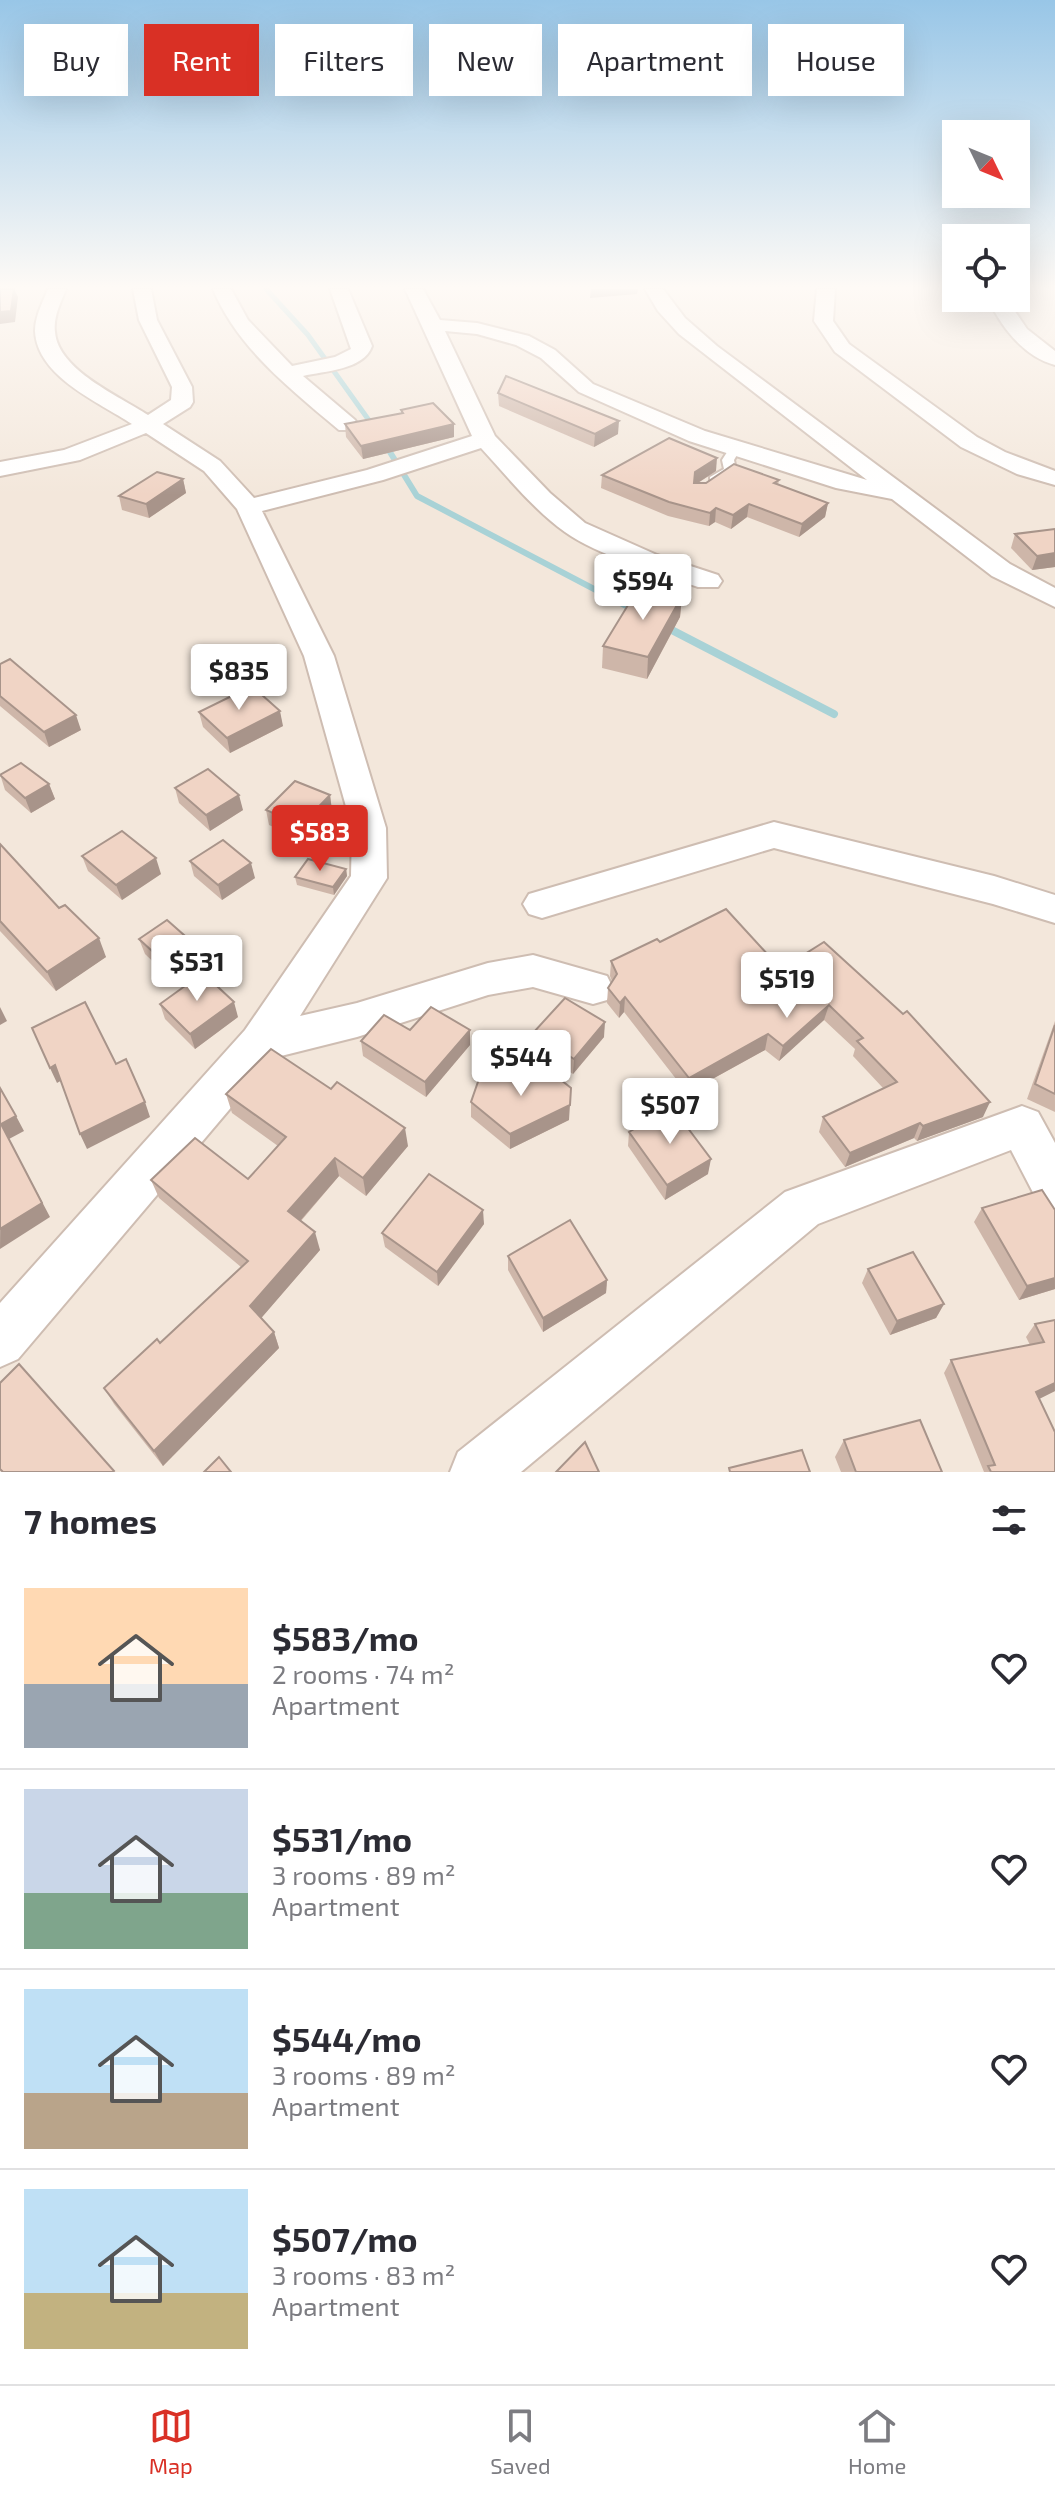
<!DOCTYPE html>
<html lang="en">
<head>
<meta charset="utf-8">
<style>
	body { margin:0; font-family:"Exo 2",sans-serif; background:#f7f7f7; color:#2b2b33; height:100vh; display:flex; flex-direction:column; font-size:30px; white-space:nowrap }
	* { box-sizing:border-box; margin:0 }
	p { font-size:26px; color:#7c7c81 }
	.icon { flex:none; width:44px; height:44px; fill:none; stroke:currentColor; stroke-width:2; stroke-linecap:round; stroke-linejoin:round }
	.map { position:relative; height:1472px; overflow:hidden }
	.details { display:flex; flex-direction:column; background:#fff; flex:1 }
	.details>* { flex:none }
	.guide { position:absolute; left:24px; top:24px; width:1008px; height:72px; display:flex; gap:16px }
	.needle { width:52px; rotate:133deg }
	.tools { position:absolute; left:942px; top:120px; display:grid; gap:16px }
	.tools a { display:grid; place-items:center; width:88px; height:88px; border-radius:0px; background:#fff; box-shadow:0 8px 32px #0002; font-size:40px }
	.price { position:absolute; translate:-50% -68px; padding:0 18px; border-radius:8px; background:#fff; color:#222; font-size:26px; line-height:52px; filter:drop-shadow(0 2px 4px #0008) }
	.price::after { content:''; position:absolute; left:50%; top:48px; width:24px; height:18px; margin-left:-12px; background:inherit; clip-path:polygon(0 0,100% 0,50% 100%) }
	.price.on { background:#d93025; color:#fff }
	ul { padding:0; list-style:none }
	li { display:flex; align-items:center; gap:24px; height:200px; padding:0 24px }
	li+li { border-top:2px solid #e1e1e2 }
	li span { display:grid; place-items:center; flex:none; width:224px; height:160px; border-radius:0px; color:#555 }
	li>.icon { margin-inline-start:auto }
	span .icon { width:96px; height:96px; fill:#fffc; stroke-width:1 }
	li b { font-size:34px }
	h2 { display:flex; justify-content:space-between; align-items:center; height:96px; padding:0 24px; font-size:34px }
	.tag { padding:0 28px; border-radius:0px; background:#fff; box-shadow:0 8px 32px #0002; font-size:28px; line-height:72px }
	.tag.on { background:#d93025; color:#fff }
	.menu { display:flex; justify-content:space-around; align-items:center; height:112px; border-top:2px solid #e1e1e2; background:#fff; font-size:22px; color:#7c7c81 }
	.menu a { display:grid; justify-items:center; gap:4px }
	.menu .on { color:#d93025 }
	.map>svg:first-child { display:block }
	.residential { fill:#f3e7db }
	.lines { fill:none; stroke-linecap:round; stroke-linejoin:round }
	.stream-far2 { stroke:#a8d2d6; stroke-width:5 }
	.stream-far1 { stroke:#a8d2d6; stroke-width:6 }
	.stream { stroke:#a8d2d6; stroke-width:8 }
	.lane-casing { stroke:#cebdb2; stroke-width:4 }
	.street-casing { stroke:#cebdb2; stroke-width:4 }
	.lane { fill:#fff; fill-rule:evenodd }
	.street { fill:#fff; fill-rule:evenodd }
	.wall { fill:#ceb6a9 }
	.shaded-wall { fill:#a8948a }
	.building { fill:#f0d4c5; stroke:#a8948a; stroke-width:2 }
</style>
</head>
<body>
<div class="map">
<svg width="1055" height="1472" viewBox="0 0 1055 1472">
	<rect width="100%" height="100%" fill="#fcf5ec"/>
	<polygon class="residential" points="0,289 956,289 956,298 1016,298 1016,289 1055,289 1055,1472 0,1472"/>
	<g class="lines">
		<polyline class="stream-far2" points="266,289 308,335 373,426"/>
		<polyline class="stream-far1" points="385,444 417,496 634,610"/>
		<polyline class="stream" points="664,626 834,714"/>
		<g class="lane-casing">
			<polygon id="lane" points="735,445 741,448 734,460 736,470 718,483 710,483 710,477 724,469 722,460 731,446"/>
		</g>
		<g class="street-casing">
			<g id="street">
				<path d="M48,289H66C61,302 53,317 55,332C58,370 119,396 148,415L171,400L172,387L139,320L133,289H151L157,320L192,387L193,402L190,407L163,424L220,461L254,498L367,470L472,436L405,289H423L440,320L477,323L529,336L555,350L593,384L705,431L867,480L679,334L658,311L645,289H663L685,318L717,346L1010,564L1055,588V607L992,576L892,499L836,488L689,441L579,392L541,358L516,345L477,334L445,331L495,436L550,493L585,523L657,555L718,575L722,581L718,587H698C660,574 597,555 565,532C533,509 508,477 481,448L383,480L262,511L334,656L386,828L387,878L300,1016L357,1003L488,963L533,955L607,976L613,988L607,1000L593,1004L533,987L488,995L357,1037L273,1058L18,1359L0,1367V1303L245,1030L351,876L352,828L304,656L237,509L204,471L146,433L80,460L0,476V462L64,450L132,424C99,402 37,377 35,331C35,316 43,302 48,289Z"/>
				<path d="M213,289H231L248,320L292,366L335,357L351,349L330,289H348L372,346C364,370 324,371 303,376L355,420L358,425L355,430H339C292,390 237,348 213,289Z"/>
				<polygon points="817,289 835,289 833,321 849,344 977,437 1005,452 1055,471 1055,485 1017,474 961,447 835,352 814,321"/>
				<path d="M988,298H1006L1027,329L1055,351V365C1024,357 1000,326 988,298Z"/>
				<polygon points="774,822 994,876 1055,895 1055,923 993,904 774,848 542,918 529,914 523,904 529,894"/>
				<polygon points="1022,1106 1038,1112 1055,1143 1055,1210 1039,1204 1011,1150 818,1224 521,1472 450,1472 458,1452 785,1192"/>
			</g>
		</g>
		<use href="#lane" class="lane"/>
		<use href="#street" class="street"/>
	</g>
	<g class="wall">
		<polygon points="498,393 618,434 594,447 499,406"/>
		<polygon points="401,410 454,424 454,437 363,459 346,437 345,424 401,413"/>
		<polygon points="716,471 698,483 779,480 778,485 828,503 825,517 799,537 747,517 731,529 715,522 709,526 668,516 601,488 602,475"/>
		<polygon points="183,479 186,493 149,518 122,510 119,496"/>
		<polygon points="1055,529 1055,567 1032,570 1011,548 1015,534"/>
		<polygon points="682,596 680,617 647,679 602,668 603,646"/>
		<polygon points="0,664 81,730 49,747 0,706"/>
		<polygon points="199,712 283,726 230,753 203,727"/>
		<polygon points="0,774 49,784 55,799 31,813 5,790"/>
		<polygon points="175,788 243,810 210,831 179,803"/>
		<polygon points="330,795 332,811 303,840 269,825 266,810"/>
		<polygon points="0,844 106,957 56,991 0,931"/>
		<polygon points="82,856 161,874 122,900 88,871"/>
		<polygon points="190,861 255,878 222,900 194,876"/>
		<polygon points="346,869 347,876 334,895 297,885 295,877"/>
		<polygon points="139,939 198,959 170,978 145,954"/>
		<polygon points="660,942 781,969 983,1117 917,1141 914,1138 845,1167 819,1132 823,1117 883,1088 853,1056 855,1049 824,1020 779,1061 765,1050 687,1093 624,1012 619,1018 607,1003 608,988 612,981 610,976 611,961"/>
		<polygon points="160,1004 238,1017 195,1049 165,1019"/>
		<polygon points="1055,1021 1055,1112 1027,1099"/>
		<polygon points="410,1030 470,1030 470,1045 426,1097 363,1056 361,1041"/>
		<polygon points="533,1033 604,1037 573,1074 533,1048"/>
		<polygon points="226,1094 408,1146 366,1196 339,1176 301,1221 320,1250 261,1318 274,1332 279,1348 163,1466 114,1404 104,1388 160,1343 241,1267 159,1198 151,1180 248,1179 278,1146 232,1113"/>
		<polygon points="471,1102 569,1120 510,1149 471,1117"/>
		<polygon points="629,1132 708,1174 665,1200 628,1146"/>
		<polygon points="982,1208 1055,1289 1019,1300 974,1222"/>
		<polygon points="484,1224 438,1286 385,1247 382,1233"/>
		<polygon points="508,1256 607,1280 606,1293 543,1332 508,1270"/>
		<polygon points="868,1269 944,1304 936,1318 890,1335 862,1283"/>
		<polygon points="1055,1320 1055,1391 1039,1399 1055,1472 984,1472 944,1373 951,1360 1030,1345 1026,1337 1035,1324"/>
		<polygon points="844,1440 942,1472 841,1472 835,1457"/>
	</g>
	<g class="shaded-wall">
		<polygon points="14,289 18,297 15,322 0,324 0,312"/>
		<polygon points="591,289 638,289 637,294 590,298"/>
		<polygon points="619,421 618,434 594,447 595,434"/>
		<polygon points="454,424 454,437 363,459 361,446"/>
		<polygon points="717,458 716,471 693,486 695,472"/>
		<polygon points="183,479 186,493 149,518 146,504"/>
		<polygon points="828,503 825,517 799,537 802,524"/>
		<polygon points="749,504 747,517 731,529 733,515"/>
		<polygon points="716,508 715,522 709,526 710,513"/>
		<polygon points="1055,553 1055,567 1032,570 1037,556"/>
		<polygon points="682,596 680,617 647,679 648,657"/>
		<polygon points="280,711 283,726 230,753 227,738"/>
		<polygon points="76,715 81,730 49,747 44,732"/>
		<polygon points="49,784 55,799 31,813 25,798"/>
		<polygon points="239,795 243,810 210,831 206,815"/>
		<polygon points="330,795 332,811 303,840 301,825"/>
		<polygon points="156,858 161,874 122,900 116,885"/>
		<polygon points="251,863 255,878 222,900 218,885"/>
		<polygon points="346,869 347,876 334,895 333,887"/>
		<polygon points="99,938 106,957 56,991 47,972"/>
		<polygon points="193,943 198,959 170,978 165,963"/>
		<polygon points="625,997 624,1012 619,1018 620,1003"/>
		<polygon points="234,1002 238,1017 195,1049 190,1034"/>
		<polygon points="829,1005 824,1020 779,1061 783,1046"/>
		<polygon points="0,1007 7,1021 0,1025"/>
		<polygon points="605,1022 604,1037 573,1074 574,1059"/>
		<polygon points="470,1030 470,1045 426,1097 425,1082"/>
		<polygon points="768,1034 765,1050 687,1093 689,1078"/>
		<polygon points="55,1065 62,1080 57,1083 50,1068"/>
		<polygon points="571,1088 569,1120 510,1149 510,1134"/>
		<polygon points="145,1102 150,1117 87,1149 80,1134"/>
		<polygon points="990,1102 983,1117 917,1141 923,1126"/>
		<polygon points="16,1116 24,1131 9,1139 50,1217 0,1249 1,1124"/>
		<polygon points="920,1123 914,1138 845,1167 850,1153"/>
		<polygon points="405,1128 408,1146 366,1196 363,1178"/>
		<polygon points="335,1158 339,1176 293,1229 288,1211"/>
		<polygon points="711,1159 708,1174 665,1200 667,1185"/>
		<polygon points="483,1210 484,1224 438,1286 437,1272"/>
		<polygon points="315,1232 320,1250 257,1323 250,1306"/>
		<polygon points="1055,1278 1055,1289 1019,1300 1027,1286"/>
		<polygon points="607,1280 606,1293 543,1332 543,1318"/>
		<polygon points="944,1304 936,1318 890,1335 897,1321"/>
		<polygon points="274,1332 279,1348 163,1466 154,1451"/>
		<polygon points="1055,1383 1055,1391 1027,1405 1036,1392"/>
	</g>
	<g class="building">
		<polygon points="0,289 14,289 11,311 0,312"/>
		<polygon points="506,376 619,421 595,434 498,393"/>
		<polygon points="433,403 454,424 361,446 345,424 403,413 401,410"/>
		<polygon points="669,438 717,458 695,472 694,483 706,483 734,464 779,480 774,483 828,503 802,524 749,504 733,515 716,508 710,513 669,502 602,475"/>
		<polygon points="157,472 183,479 146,504 119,496"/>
		<polygon points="1055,529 1055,553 1037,556 1015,534"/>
		<polygon points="639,587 682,596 648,657 603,646"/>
		<polygon points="10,659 76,715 44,732 0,696 0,664"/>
		<polygon points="252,686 280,711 227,738 199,712"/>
		<polygon points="21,763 49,784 25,798 0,775"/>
		<polygon points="208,769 239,795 206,815 175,788"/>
		<polygon points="295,781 330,795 301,825 266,810"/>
		<polygon points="122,831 156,858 116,885 82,856"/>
		<polygon points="223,840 251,863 218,885 190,861"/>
		<polygon points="0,844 59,908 65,905 99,938 47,972 0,921"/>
		<polygon points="308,859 346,869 333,887 295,877"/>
		<polygon points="726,909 781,969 824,942 903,1014 907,1011 990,1102 923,1126 920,1123 850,1153 823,1117 897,1082 857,1041 863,1038 829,1005 783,1046 768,1034 689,1078 625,997 620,1003 608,988 617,974 611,961 657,939 660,942"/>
		<polygon points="167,920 193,943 165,963 139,939"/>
		<polygon points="203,973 234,1002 190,1034 160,1004"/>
		<polygon points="565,998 605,1022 574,1059 533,1033"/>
		<polygon points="85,1002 116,1064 126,1059 145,1102 80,1134 55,1065 50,1068 32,1028"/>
		<polygon points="431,1007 470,1030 425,1082 361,1041 384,1015 410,1030"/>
		<polygon points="1055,1025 1055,1094 1035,1084"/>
		<polygon points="271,1049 331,1089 337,1082 405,1128 363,1178 335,1158 288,1211 315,1232 250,1306 274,1332 154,1451 104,1388 157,1339 160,1343 248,1261 151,1180 195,1138 248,1179 286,1137 226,1094"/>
		<polygon points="551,1072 571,1088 570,1105 510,1134 471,1102 480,1076"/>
		<polygon points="0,1088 16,1116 1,1124 42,1203 0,1229"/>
		<polygon points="672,1107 711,1159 667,1185 629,1132"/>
		<polygon points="429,1174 483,1210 437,1272 382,1233"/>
		<polygon points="1042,1190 1055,1210 1055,1278 1027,1286 982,1208"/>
		<polygon points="570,1220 607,1280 543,1318 508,1256"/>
		<polygon points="913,1252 944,1304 897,1321 868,1269"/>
		<polygon points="1055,1320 1055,1383 1036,1392 1055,1432 1055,1472 991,1472 988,1466 995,1465 951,1360 1044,1342 1035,1324"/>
		<polygon points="19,1364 114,1471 113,1472 3,1472 0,1469 0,1383"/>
		<polygon points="920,1420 942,1472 856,1472 844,1440"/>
		<polygon points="585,1442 599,1472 556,1472"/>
		<polygon points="802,1450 810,1472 730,1472 729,1468"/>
		<polygon points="219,1457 231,1472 204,1472"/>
	</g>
	<linearGradient id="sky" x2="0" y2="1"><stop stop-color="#98c6e7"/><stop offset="0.58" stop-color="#fefaf6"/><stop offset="1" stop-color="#fefaf6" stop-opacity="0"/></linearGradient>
	<rect width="1055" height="495" fill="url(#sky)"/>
</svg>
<div class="tools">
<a><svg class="needle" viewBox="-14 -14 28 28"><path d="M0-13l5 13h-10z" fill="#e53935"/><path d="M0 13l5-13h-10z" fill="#7c7c81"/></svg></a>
<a><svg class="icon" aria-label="locate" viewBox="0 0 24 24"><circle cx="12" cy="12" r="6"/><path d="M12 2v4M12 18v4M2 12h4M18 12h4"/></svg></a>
</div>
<b class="price" style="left:643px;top:622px">$594</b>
<b class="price" style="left:239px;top:712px">$835</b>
<b class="price on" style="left:320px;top:873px">$583</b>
<b class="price" style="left:197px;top:1003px">$531</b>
<b class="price" style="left:787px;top:1020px">$519</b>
<b class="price" style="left:521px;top:1098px">$544</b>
<b class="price" style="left:670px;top:1146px">$507</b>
<div class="guide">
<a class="tag">Buy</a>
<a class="tag on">Rent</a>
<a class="tag">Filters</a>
<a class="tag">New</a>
<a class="tag">Apartment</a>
<a class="tag">House</a>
</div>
</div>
<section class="details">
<h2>7 homes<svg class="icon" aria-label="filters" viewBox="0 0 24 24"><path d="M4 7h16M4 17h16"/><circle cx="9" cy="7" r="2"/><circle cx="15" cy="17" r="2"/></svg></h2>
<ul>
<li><span style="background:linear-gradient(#ffd9b3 60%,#9aa5b1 0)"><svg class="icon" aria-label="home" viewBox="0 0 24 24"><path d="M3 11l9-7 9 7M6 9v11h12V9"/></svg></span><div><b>$583/mo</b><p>2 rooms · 74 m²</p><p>Apartment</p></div><svg class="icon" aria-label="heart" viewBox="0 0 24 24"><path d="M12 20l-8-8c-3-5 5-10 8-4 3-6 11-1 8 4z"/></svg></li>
<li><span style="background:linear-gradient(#c9d6e8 65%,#7fa58c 0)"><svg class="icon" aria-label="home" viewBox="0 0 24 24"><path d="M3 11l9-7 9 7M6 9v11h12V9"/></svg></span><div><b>$531/mo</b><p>3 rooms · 89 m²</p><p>Apartment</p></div><svg class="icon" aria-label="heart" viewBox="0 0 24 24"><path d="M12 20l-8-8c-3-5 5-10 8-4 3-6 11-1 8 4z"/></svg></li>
<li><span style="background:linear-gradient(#bfe0f5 65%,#b9a48a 0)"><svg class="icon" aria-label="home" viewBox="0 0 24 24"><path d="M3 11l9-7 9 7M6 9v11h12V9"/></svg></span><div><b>$544/mo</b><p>3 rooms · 89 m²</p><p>Apartment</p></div><svg class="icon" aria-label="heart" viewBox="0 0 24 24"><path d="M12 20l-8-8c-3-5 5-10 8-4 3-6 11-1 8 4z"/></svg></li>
<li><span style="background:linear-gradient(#bfe0f5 65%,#c2b280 0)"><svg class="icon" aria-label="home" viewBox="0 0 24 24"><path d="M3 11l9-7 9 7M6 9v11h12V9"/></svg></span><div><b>$507/mo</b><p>3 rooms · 83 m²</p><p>Apartment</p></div><svg class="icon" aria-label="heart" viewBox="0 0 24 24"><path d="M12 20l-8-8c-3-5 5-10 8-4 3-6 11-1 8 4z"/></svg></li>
</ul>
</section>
<nav class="menu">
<a class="on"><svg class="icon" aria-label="map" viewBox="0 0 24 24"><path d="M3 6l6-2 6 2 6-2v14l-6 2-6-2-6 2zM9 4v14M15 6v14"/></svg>Map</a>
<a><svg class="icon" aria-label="saved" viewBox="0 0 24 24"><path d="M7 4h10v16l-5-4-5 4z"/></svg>Saved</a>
<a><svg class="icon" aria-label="home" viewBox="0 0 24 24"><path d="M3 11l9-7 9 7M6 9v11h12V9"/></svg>Home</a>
</nav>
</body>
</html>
